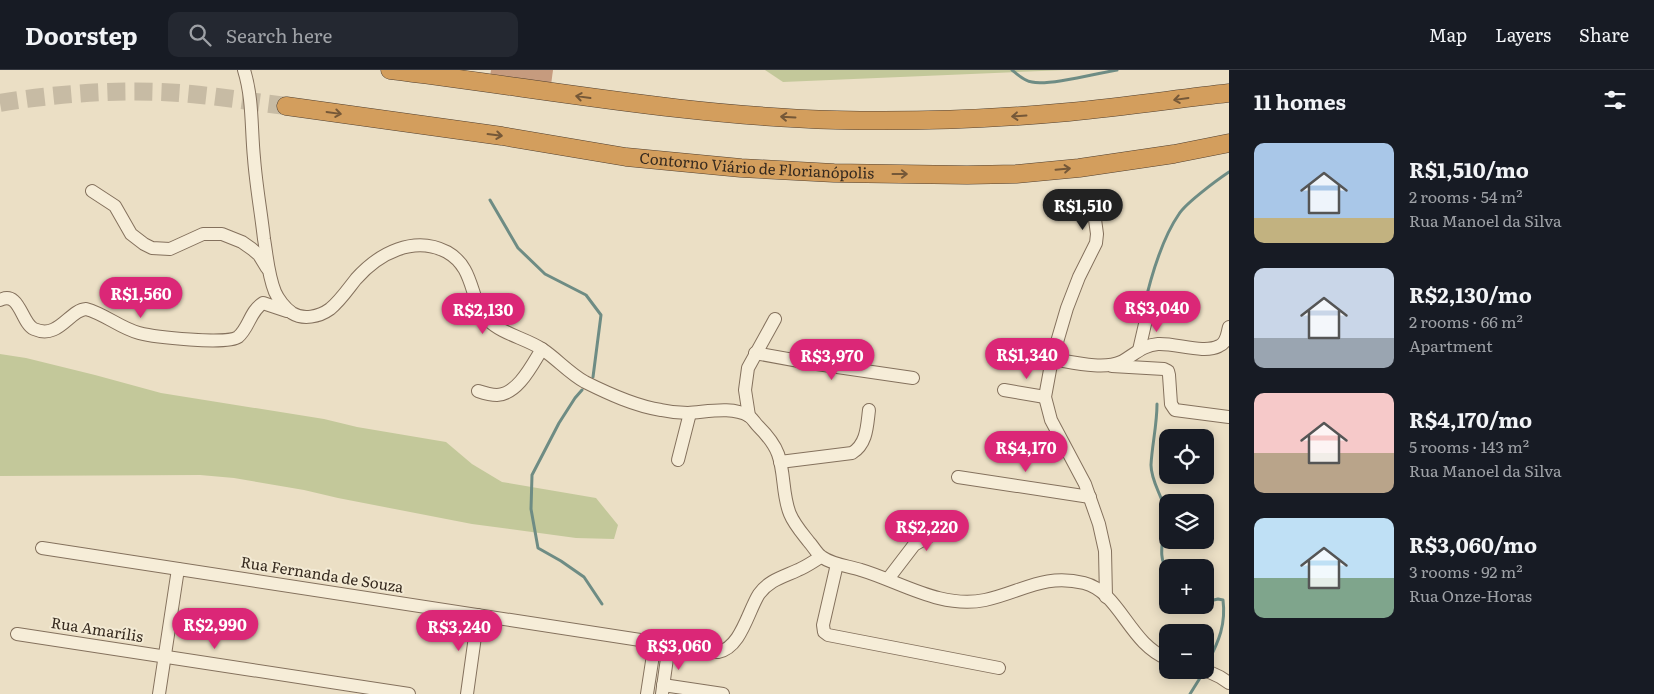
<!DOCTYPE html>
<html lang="en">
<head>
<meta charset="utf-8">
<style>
	body { margin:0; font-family:Literata,serif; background:#242831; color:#f1f3f6; height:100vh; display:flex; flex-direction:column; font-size:19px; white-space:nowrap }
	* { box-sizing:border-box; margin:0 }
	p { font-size:16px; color:#9ea1a6 }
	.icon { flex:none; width:28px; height:28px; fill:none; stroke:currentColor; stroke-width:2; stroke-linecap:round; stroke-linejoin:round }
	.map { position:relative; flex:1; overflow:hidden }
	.side { display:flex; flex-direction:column; background:#171b24; width:425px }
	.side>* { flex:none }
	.fabs { position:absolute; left:1159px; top:359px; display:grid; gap:10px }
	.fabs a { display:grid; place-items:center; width:55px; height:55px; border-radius:10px; background:#171b24; box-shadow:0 2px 12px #0003; font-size:25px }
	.price { position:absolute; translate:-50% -42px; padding:0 11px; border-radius:18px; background:#db2777; color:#fff; font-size:16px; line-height:32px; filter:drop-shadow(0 1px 2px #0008) }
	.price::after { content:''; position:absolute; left:50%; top:30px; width:15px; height:11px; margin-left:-8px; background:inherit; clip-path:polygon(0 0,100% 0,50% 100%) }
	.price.current { background:#222; color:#fff }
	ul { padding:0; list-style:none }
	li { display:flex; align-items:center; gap:15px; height:125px; padding:0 25px }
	li span { display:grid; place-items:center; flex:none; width:140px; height:100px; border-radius:10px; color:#555 }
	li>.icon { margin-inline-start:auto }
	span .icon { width:60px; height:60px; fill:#fffc; stroke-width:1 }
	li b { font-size:21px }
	h2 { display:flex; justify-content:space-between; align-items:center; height:60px; padding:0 25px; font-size:21px }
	header { display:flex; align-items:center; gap:30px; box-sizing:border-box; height:70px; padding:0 25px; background:#171b24; border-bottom:1px solid #363941 }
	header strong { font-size:24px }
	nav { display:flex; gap:28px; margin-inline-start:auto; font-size:18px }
	.search { width:350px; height:45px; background:#242831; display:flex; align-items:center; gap:12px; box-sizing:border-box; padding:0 18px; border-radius:10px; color:#9ea1a6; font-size:19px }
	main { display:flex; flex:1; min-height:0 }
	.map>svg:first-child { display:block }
	.green { fill:#c3c89a }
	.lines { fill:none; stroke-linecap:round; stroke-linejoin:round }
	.stream { stroke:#6e8c84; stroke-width:3 }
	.building { fill:#c69b7e }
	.highway-tunnel { stroke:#c7bba4; stroke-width:18; stroke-dasharray:18 9; stroke-linecap:butt }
	.minor-casing { stroke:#84715d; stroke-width:14 }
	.highway-casing { stroke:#524030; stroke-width:19 }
	.minor { stroke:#f6edd8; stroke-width:12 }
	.highway { stroke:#d39e5d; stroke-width:18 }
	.oneway { stroke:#755838 }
	.labels { text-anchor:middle; stroke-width:4; stroke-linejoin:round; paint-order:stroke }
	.street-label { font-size:15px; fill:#362a1f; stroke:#f3ead4 }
</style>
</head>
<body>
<header>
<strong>Doorstep</strong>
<div class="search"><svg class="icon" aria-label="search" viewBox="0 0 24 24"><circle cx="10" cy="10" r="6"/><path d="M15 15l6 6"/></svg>Search here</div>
<nav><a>Map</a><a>Layers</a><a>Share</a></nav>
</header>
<main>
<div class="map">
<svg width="1229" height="624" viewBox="0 0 1229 624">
	<rect width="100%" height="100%" fill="#ebdfc5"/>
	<g class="green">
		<polygon points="765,0 1066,0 783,12"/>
		<polygon points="0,284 26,288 95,305 161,323 324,349 357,357 446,372 472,394 502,412 596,428 618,455 614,469 576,468 472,454 338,428 304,420 234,408 200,405 0,406"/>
	</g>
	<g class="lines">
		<g class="stream">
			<path d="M1012,0C1018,5 1024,11 1032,12C1048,16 1099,3 1117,0"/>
			<polyline points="490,130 518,178 545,204 586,225 601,245 593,307"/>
			<path d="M1143,241C1150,210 1161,170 1179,144C1186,133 1217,110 1229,102"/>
			<polyline points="582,320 575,328 559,353 532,405 531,439 538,478 561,491 584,507 602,534"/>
			<path d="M1157,334C1157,355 1152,375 1151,395C1151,407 1157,418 1161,428C1164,435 1164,444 1164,451C1165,466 1156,488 1168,500"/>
			<path d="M1205,532L1218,529L1223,530C1226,554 1219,571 1208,592"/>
			<polyline points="1190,624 1200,608"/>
		</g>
	</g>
	<polygon class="building" points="491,0 553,0 551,15 490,7"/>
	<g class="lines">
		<path class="highway-tunnel" d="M0,33C59,23 131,18 191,24C223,27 254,32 286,36"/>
		<g class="minor-casing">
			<g id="minor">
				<path d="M244,0C253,29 251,58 254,88C256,115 261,142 264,169C267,186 268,205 275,222C278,229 285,238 292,243C303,250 319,247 330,239C340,231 348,219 356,209C379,183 414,165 447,182C476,198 469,232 488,250C502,264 525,268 542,279C557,289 569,303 585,312C609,324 635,336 661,340C670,342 679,343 688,343C707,342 732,336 749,346C753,349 755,353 758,356C766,364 774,373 778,384C785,403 782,425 790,444C794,454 802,463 809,472C813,476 817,484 822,487C833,495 849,496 861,500C901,512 941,539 985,530C1022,522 1044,503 1084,513C1120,522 1129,574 1168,589"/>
				<polyline points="92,121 115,136 131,164 144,174 152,178 170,179 203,164 222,164 242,172 252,179 259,185 267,198"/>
				<polyline points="1094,142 1097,164 1096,173 1079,207 1067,238 1052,289 1045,327 1051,350 1085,414 1099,454 1105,481 1106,527"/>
				<path d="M0,230C20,220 21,253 34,259C59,270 69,240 86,239C105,244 120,258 139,263C154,267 227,275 238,267C249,258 250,241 263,233L287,241"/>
				<polyline points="1139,280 1148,241"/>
				<polyline points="755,283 810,293 913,308"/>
				<path d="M1052,289C1072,292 1103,300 1121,292C1134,285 1143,275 1158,274C1176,273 1204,284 1219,276C1227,273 1227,264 1229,257"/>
				<polyline points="1112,296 1164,299 1168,301 1169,305 1171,334 1175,340 1229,347"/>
				<polyline points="1004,320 1045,327"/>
				<path d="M478,321C484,323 491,325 497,325C518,324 532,295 542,279"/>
				<polyline points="749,346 745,320 748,298 775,249"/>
				<polyline points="678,390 690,343"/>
				<path d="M780,392L852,383C867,374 867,356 869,340"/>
				<polyline points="958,407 1090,427"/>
				<path d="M42,478L718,582C741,578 748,541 759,524C769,510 783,507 798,500C806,497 814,491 821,487"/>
				<polyline points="837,494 823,555 824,562 828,565 999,598"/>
				<polyline points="888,509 914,475 940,460 950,447"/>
				<polyline points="17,564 409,624"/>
				<polyline points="1205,600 1220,607 1229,613"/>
				<polyline points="663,615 723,624"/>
				<polyline points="159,624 178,499"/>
				<polyline points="467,624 478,545"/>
				<polyline points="647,624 655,572"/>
				<polyline points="662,624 669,574"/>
			</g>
		</g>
		<g class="highway-casing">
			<g id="highway">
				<path d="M390,0C539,18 686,46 836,50C914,52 992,49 1069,42C1123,37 1176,29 1229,23"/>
				<path id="s1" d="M286,36L502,66L626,87L741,98L834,103L967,105L1016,104L1079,98L1174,84L1229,73"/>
			</g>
		</g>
		<use href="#minor" class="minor"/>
		<use href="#highway" class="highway"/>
	</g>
	<defs><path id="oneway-shaft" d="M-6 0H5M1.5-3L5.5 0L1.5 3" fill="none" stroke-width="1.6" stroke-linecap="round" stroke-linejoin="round" transform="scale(1.25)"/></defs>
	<g class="oneway">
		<use href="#oneway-shaft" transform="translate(583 27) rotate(-172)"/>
		<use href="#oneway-shaft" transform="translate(1181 29) rotate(172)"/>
		<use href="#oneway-shaft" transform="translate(334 43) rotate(8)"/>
		<use href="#oneway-shaft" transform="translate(1019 46) rotate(176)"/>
		<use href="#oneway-shaft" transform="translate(788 47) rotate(-177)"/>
		<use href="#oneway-shaft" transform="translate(495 65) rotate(7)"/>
		<use href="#oneway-shaft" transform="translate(1063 99) rotate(-5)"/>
		<use href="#oneway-shaft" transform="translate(900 104)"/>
	</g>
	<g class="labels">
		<g class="street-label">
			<text dy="5" stroke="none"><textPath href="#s1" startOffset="475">Contorno Viário de Florianópolis</textPath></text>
			<text transform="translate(322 505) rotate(9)" y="5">Rua Fernanda de Souza</text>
			<text transform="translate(97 560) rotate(9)" y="5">Rua Amarílis</text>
		</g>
	</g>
</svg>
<div class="fabs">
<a><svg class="icon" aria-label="locate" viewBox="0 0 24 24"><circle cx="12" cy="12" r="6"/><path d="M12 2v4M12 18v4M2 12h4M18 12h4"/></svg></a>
<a><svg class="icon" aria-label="layers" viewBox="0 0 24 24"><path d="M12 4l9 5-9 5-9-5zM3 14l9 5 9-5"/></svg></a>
<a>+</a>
<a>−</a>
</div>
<b class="price current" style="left:1083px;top:161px">R$1,510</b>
<b class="price" style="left:141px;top:249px">R$1,560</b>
<b class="price" style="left:1157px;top:263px">R$3,040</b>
<b class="price" style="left:483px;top:265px">R$2,130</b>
<b class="price" style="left:1027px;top:310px">R$1,340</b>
<b class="price" style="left:832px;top:311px">R$3,970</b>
<b class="price" style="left:1026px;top:403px">R$4,170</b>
<b class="price" style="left:927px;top:482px">R$2,220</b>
<b class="price" style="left:215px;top:580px">R$2,990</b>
<b class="price" style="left:459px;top:582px">R$3,240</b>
<b class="price" style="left:679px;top:601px">R$3,060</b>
</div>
<section class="side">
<h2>11 homes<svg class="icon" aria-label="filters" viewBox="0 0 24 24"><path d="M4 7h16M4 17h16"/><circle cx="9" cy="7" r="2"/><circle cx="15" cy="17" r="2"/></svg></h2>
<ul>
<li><span style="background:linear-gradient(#a9c7e8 75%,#c2b280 0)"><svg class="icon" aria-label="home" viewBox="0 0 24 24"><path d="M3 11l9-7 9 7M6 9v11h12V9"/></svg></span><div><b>R$1,510/mo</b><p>2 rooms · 54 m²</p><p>Rua Manoel da Silva</p></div></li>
<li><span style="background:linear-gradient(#c9d6e8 70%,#9aa5b1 0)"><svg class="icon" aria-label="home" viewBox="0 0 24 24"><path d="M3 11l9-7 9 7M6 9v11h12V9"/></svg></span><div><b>R$2,130/mo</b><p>2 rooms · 66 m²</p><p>Apartment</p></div></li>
<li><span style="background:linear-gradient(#f6c9c9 60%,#b9a48a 0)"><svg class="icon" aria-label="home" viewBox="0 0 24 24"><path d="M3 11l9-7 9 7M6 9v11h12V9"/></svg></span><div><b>R$4,170/mo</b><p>5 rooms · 143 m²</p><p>Rua Manoel da Silva</p></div></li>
<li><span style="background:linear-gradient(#bfe0f5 60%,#7fa58c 0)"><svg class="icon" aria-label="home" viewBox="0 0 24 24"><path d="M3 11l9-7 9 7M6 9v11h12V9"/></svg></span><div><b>R$3,060/mo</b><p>3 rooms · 92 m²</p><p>Rua Onze-Horas</p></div></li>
</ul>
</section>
</main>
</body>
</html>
